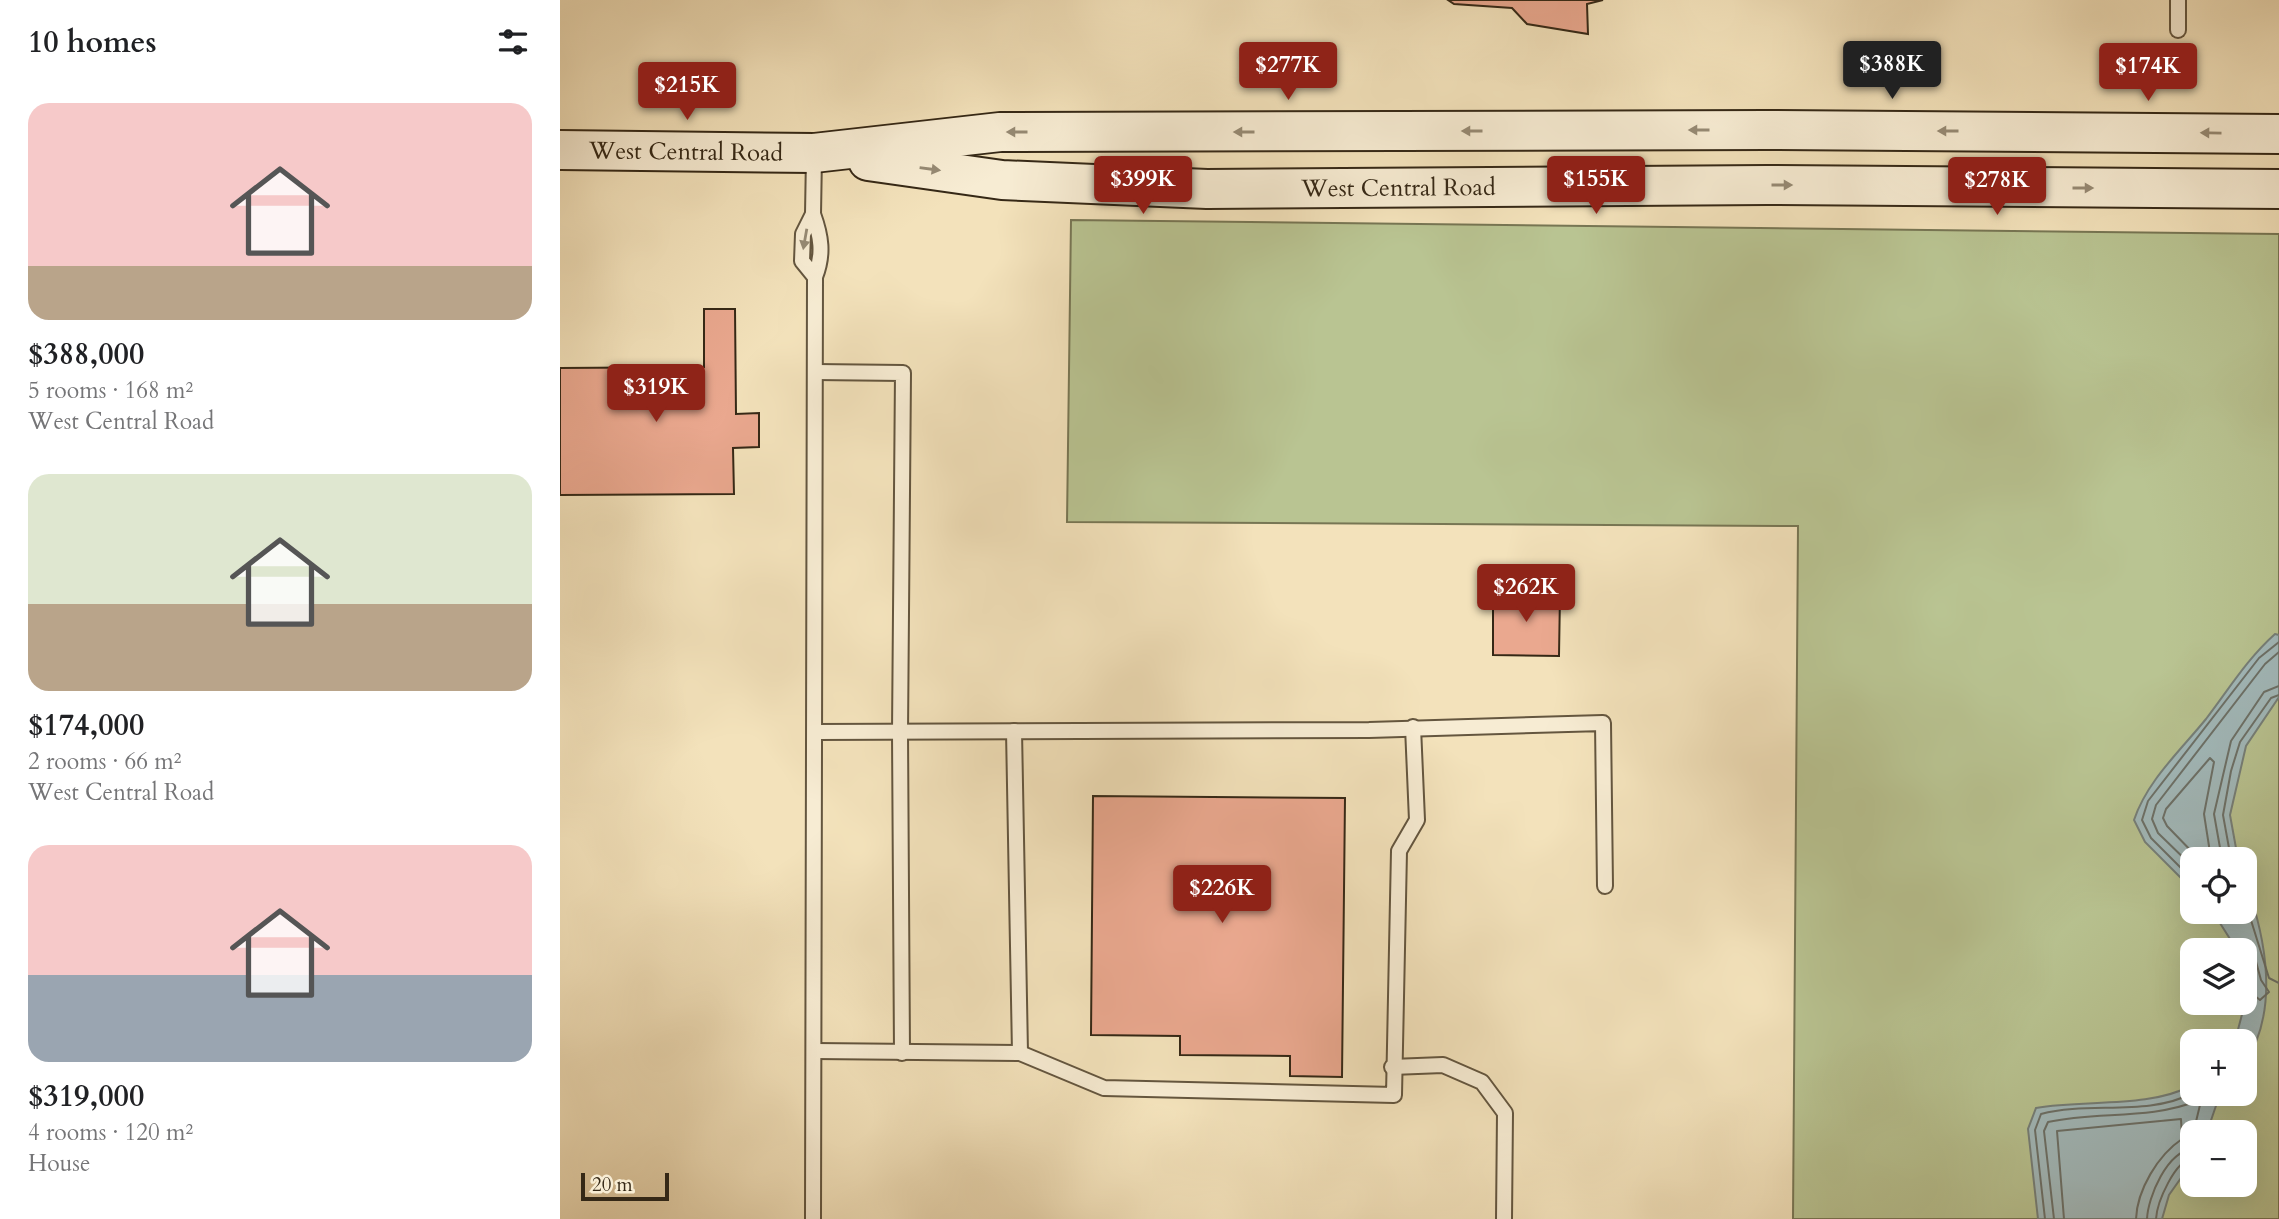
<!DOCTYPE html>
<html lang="en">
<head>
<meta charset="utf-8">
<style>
	body { margin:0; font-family:Cardo,serif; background:#f6f6f6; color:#202124; height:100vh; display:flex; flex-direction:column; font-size:26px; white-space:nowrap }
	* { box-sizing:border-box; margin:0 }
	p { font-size:23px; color:#757577 }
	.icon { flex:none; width:38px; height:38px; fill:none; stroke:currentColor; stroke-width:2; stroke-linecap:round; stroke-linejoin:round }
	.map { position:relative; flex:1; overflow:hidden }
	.drawer { display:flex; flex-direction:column; background:#fff; width:560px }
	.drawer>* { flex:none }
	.buttons { position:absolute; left:1620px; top:847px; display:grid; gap:14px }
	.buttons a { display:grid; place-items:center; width:77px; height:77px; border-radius:14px; background:#fff; box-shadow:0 7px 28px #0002; font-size:35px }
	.scale { position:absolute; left:21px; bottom:18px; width:88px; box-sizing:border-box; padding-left:7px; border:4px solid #352816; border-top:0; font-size:19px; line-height:24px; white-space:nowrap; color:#352816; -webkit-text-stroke:5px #f7ecd3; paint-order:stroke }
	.price { position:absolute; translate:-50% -60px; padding:0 16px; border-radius:7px; background:#8f2418; color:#fff; font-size:23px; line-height:46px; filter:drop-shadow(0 2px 4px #0008) }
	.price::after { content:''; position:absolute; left:50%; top:42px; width:21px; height:16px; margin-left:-10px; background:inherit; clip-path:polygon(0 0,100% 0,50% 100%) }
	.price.selected { background:#222; color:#fff }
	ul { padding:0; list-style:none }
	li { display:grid; align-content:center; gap:14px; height:371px; padding:0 28px }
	li span { display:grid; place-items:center; height:217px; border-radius:21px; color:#555 }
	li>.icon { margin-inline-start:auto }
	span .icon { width:126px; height:126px; fill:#fffc; stroke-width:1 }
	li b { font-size:30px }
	h2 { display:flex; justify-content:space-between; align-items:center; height:84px; padding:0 28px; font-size:30px }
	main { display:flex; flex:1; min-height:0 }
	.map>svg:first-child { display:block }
	.green { fill:#b9c492; stroke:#777654; stroke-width:2; fill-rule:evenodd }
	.water { fill:#a2babc; stroke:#76807a; stroke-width:2 }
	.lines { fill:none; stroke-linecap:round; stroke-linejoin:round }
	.shore { stroke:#6c7169; stroke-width:2 }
	.building { fill:#eaa88f; stroke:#352816; stroke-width:2 }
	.service-casing { stroke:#64563f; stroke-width:18 }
	.secondary-casing { stroke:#352816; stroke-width:42 }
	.service { stroke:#f7ecd3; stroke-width:14 }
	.secondary { stroke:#f7ecd3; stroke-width:38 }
	.oneway { fill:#968a74 }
	.labels { text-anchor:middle; stroke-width:7; stroke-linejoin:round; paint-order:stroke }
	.street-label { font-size:24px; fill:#352816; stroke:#f7ecd3 }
</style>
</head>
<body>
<main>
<section class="drawer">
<h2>10 homes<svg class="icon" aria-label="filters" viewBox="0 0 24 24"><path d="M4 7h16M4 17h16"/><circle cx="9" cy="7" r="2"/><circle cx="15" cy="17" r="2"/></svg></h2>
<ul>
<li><span style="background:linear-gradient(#f6c9c9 75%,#b9a48a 0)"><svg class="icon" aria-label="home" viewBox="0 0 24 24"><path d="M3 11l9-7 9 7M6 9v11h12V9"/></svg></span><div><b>$388,000</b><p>5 rooms · 168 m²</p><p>West Central Road</p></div></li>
<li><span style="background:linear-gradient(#dfe7d0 60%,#b9a48a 0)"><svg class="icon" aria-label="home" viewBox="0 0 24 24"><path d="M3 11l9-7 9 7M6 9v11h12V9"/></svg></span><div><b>$174,000</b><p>2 rooms · 66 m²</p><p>West Central Road</p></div></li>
<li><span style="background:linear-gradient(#f6c9c9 60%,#9aa5b1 0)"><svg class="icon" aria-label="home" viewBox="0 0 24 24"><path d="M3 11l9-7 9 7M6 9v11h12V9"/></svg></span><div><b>$319,000</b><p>4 rooms · 120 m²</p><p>House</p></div></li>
</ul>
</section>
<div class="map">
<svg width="1719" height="1219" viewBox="0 0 1719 1219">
	<rect width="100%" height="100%" fill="#f3e2bb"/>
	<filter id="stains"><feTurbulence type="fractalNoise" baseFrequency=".00286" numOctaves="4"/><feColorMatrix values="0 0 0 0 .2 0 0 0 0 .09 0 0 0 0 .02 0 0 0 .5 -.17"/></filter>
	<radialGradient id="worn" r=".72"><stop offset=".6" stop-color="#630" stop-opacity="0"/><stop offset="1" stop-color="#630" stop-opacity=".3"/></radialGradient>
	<path class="green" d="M511,220L1719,234V1219H1233L1238,526L507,522ZM1633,859H1685V912H1633ZM1633,950H1685V1003H1633ZM1633,1041H1685V1094H1633ZM1633,1132H1685V1185H1633Z"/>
	<g class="water">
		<path d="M1715,634L1719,635V697L1686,746L1670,815L1678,859H1633V890L1585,842L1574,820C1587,781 1620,751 1646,719C1669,689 1687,659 1715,634Z"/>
		<path d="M1685,880C1707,940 1719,1011 1685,1063V1041H1675L1685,1003V950H1677L1653,912H1685Z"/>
		<path d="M1633,1085V1094H1660L1647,1132H1633V1161L1609,1195L1602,1219H1478L1468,1129L1476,1108C1526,1099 1587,1109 1633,1085Z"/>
	</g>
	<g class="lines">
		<g class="shore">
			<polyline points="1639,859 1607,826 1603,818 1606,809 1650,758 1654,762 1644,814 1651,859"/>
			<polyline points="1662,859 1654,814 1671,741 1704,692 1719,686"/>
			<polyline points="1671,859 1663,815 1671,771 1680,742 1711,698 1719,695"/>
			<polyline points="1633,867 1598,833 1592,819 1596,805 1705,664 1719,652"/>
			<polyline points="1633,880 1591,838 1582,820 1588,801 1699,658 1719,642"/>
			<polyline points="1685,901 1709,978 1719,983"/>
			<polyline points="1685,963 1691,957 1695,958 1701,980 1709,992 1700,1000 1685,988"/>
			<path d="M1485,1219L1475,1130L1481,1114C1529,1101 1587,1117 1633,1093"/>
			<path d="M1494,1219L1484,1131L1488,1122C1537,1111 1589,1120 1637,1101L1640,1105L1633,1134"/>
			<path d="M1504,1219L1497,1131L1621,1119L1622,1139C1598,1155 1577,1190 1576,1219"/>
			<path d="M1587,1219C1588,1197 1607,1151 1633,1149"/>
			<path d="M1596,1219C1597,1202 1615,1160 1633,1158"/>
		</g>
	</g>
	<g class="building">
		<polygon points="888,0 1043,0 1027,4 1028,34 967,24 952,8 894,4"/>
		<polygon points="144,309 175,309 176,414 199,413 199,447 173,448 174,494 0,495 0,368 144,367"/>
		<polygon points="933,593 1000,594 999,656 933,655"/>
		<polygon points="533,796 785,798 782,1077 730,1076 730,1056 620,1055 620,1036 531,1035"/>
	</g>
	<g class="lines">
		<g class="service-casing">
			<g id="service">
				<polyline points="1618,0 1618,30"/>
				<polyline points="253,214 254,156"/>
				<polyline points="256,372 343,373 340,732 342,1053"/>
				<polyline points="454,731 460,1053"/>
				<polyline points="256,732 809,730 1043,723 1045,886"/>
				<polyline points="255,1051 460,1053 544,1088 834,1095 839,851 857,820 853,727"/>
				<polyline points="832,1067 883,1065 922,1082 945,1113 944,1219"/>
				<path d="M253,1219L255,277C264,254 261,236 253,214L243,234L242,261L255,277"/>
			</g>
		</g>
		<g class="secondary-casing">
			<g id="secondary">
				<path id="s1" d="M0,150L254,153L440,132L1207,130L1719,134"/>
				<path id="s2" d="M308,161L442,180L647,189L1206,185L1719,189"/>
			</g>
		</g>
		<use href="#service" class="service"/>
		<use href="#secondary" class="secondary"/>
	</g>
	<defs><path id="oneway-solid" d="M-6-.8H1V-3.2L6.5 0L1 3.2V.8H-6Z" transform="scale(1.75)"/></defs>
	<g class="oneway">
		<use href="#oneway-solid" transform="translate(1139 130) rotate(180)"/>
		<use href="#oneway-solid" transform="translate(912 131) rotate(180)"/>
		<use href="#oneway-solid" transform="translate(1388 131) rotate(-180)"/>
		<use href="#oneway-solid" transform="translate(457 132) rotate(180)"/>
		<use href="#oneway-solid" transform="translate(684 132) rotate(180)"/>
		<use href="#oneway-solid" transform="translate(1651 133) rotate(-179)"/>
		<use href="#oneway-solid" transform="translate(370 169) rotate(8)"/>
		<use href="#oneway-solid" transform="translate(1222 185)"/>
		<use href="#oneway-solid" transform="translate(1523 188)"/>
		<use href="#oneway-solid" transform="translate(245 239) rotate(100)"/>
	</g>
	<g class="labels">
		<g class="street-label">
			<text dy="8" stroke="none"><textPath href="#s1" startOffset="126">West Central Road</textPath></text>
			<text dy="8" stroke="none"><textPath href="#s2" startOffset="532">West Central Road</textPath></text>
		</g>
	</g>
	<rect width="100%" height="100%" filter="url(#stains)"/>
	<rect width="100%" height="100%" fill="url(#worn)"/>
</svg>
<div class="buttons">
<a><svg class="icon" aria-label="locate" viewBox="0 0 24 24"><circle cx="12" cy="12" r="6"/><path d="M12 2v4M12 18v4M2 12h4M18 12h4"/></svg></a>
<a><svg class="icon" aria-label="layers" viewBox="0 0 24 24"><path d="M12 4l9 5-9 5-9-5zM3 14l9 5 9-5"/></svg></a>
<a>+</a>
<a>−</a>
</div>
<div class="scale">20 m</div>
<b class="price selected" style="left:1332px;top:101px">$388K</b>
<b class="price" style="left:728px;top:102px">$277K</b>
<b class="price" style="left:1588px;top:103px">$174K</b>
<b class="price" style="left:127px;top:122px">$215K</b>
<b class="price" style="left:583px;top:216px">$399K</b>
<b class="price" style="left:1036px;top:216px">$155K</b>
<b class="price" style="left:1437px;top:217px">$278K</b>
<b class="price" style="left:96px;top:424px">$319K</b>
<b class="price" style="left:966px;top:624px">$262K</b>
<b class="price" style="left:662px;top:925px">$226K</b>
</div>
</main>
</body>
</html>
